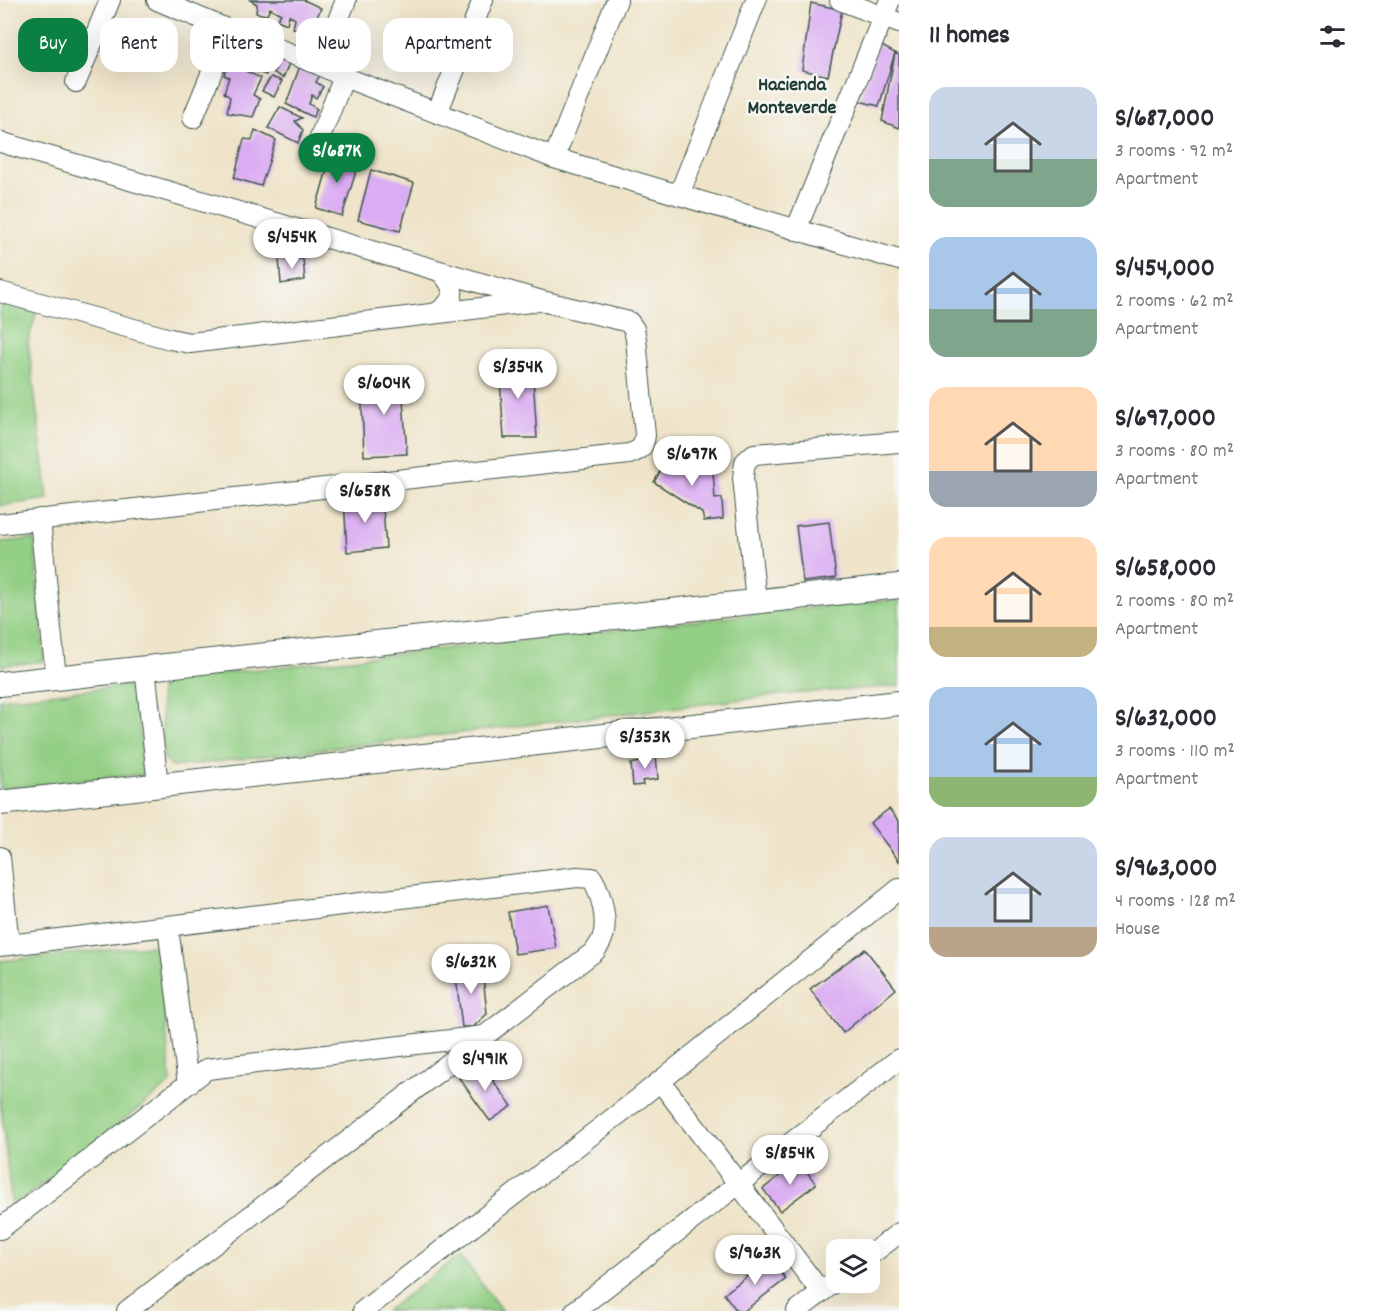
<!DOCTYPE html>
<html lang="en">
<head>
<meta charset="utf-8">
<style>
	body { margin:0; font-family:Dekko,sans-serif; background:#f7f7f7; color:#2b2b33; height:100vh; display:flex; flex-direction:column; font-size:22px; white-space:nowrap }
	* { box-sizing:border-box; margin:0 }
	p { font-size:20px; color:#7c7c81 }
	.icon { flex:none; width:33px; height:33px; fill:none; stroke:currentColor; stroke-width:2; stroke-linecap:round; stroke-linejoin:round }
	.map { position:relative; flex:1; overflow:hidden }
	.panel { display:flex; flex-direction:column; background:#fff; width:480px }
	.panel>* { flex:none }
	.top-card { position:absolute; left:18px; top:18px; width:570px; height:54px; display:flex; gap:12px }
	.buttons { position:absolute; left:826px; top:1239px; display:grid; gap:12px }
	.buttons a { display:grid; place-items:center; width:54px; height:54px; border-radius:12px; background:#fff; box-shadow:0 6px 24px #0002; font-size:30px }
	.price { position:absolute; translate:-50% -51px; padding:0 14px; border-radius:21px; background:#fff; color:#222; font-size:20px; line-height:39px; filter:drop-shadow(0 2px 3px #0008) }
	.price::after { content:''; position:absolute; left:50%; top:36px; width:18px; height:14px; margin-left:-9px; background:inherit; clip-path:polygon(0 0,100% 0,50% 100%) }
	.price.on { background:#0b8043; color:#fff }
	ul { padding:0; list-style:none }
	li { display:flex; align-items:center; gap:18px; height:150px; padding:0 30px }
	li span { display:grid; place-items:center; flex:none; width:168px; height:120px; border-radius:18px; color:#555 }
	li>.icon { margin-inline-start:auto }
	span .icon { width:72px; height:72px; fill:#fffc; stroke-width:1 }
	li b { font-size:26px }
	h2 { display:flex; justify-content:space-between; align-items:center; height:72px; padding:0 30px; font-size:26px }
	.tag { padding:0 21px; border-radius:18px; background:#fff; box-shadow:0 6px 24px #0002; font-size:21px; line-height:54px }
	.tag.on { background:#0b8043; color:#fff }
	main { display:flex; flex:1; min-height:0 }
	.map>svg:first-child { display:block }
	.green { fill:#93cf84; stroke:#59865c; stroke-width:1.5 }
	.building { fill:#daacf3 }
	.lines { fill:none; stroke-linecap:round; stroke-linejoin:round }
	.minor-casing { stroke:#3e564a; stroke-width:22 }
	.tertiary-casing { stroke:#3e564a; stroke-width:26 }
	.minor { stroke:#fff; stroke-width:20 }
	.tertiary { stroke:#fff; stroke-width:24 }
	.labels { text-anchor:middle; stroke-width:5; stroke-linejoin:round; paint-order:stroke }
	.neighbourhood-label { font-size:20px; font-weight:bold; fill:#1f3d34; stroke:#f6f6f2 }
</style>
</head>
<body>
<main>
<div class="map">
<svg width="899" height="1311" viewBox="0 0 899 1311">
	<rect width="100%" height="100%" fill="#f6f6f2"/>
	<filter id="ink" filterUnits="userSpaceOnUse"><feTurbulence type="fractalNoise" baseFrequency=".0167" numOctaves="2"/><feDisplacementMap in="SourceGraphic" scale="12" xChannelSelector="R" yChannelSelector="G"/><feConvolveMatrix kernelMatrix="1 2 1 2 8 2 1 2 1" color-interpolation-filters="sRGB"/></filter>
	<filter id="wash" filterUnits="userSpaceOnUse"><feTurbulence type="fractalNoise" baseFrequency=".008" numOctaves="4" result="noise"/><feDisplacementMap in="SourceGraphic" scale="24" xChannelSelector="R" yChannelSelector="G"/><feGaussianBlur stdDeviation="1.35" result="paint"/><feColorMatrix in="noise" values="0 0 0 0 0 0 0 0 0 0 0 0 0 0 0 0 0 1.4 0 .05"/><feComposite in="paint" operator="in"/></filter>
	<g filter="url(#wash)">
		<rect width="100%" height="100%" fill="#efe4c9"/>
		<g class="green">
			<polygon points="0,301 37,311 28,342 48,499 0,506"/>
			<polygon points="34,539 45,661 0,666 0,542"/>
			<polygon points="899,600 899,686 788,694 172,767 164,758 160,690 170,679 865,602"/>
			<polygon points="135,685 144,774 0,789 0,699"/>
			<polygon points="158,945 171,1083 12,1208 0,1099 0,961"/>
			<polygon points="460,1255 502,1311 386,1311"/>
		</g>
		<g id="blocks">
			<g class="building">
				<polygon points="250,0 304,0 321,8 312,28 304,25 301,29 293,28 295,19 289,15 287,24 277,20 281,14 270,8 267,15 256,13 257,4"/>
				<polygon points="811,3 842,10 828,76 802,70"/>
				<polygon points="878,44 895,53 879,106 859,101"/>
				<polygon points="245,46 273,57 266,75 244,68 246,61 237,58"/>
				<polygon points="895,53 899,55 899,128 882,121"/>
				<polygon points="280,58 290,61 283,78 274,73"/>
				<polygon points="228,63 261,78 253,95 260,99 253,117 227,113 230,97 224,93 229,77 224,75"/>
				<polygon points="300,66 320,75 316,82 323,87 316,98 312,95 309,104 317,109 313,117 286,104"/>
				<polygon points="271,77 282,81 274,97 262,91"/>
				<polygon points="280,107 302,118 295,121 303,130 298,143 268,128"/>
				<polygon points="255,130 276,140 261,186 234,178 244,139 252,140"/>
				<polygon points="332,152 359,162 342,216 316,208"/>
				<polygon points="371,170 414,183 400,231 358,220"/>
				<polygon points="279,258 303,259 305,280 281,284"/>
				<polygon points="532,361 537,438 504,438 499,365"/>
				<polygon points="401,373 407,454 364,456 361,380"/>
				<polygon points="668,458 713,471 715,499 722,498 723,519 704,521 702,513 654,482"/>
				<polygon points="382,496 386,548 347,552 344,498"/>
				<polygon points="829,522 836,578 803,582 796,526"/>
				<polygon points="656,755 658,779 642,781 643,785 633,786 631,764 640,762 640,756"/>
				<polygon points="889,809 899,821 899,861 870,823"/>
				<polygon points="548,905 556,948 515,954 508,912"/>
				<polygon points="865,949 896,989 843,1033 810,989"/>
				<polygon points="482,966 487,1014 473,1027 462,1027 455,969"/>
				<polygon points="479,1062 512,1106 490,1121 459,1078"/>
				<polygon points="799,1161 816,1184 780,1211 763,1189"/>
				<polygon points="770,1259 786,1279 744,1311 737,1311 724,1294"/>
			</g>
		</g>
	</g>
	<g filter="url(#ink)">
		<use href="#blocks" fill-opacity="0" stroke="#3e564a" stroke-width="1.5"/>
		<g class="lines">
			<g class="minor-casing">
				<g id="minor">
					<polyline points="157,0 229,30 320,65 344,77 554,158 899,260"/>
					<polyline points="840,0 899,23"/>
					<polyline points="320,65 346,0"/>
					<polyline points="76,82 110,0"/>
					<polyline points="437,113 483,0"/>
					<polyline points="193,118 229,30"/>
					<polyline points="320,137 344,77"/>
					<path d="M0,142L542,301L629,322L634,329L636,339L645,435C644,447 641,450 629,454L0,524"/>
					<polyline points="554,158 617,0"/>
					<polyline points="679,195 756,0"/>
					<polyline points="796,230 890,0"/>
					<polyline points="0,292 170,339 190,343 531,302"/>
					<path d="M438,312C457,299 456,288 441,272"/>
					<polyline points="40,519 56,678"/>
					<polyline points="756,601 743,478 745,462 754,454 899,442"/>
					<polyline points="145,668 158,785"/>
					<polyline points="0,857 9,945"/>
					<polyline points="168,927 188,1084"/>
					<path d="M0,946L577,877L592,878C601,893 609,922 602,939C601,943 597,947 595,951L127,1311"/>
					<polyline points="660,1081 821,1292"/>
					<polyline points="0,1229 207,1069 484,1036"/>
					<polyline points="870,1255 899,1233"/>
					<polyline points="363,1311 638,1099 899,889"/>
					<polyline points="575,1311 899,1059"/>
					<polyline points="797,1311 837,1280"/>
				</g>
			</g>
			<g class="tertiary-casing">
				<g id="tertiary">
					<polyline points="0,684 899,586"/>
					<polyline points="0,803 899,703"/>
				</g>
			</g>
			<use href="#minor" class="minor"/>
			<use href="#tertiary" class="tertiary"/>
		</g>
	</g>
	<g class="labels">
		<g class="neighbourhood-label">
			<text x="792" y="90">Hacienda<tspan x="792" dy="23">Monteverde</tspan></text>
		</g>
	</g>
</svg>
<div class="buttons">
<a><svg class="icon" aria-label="layers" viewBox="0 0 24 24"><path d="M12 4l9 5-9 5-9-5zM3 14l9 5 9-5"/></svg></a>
</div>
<b class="price on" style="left:337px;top:184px">S/687K</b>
<b class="price" style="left:292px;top:270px">S/454K</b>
<b class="price" style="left:518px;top:400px">S/354K</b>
<b class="price" style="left:384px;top:416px">S/604K</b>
<b class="price" style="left:692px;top:487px">S/697K</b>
<b class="price" style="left:365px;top:524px">S/658K</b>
<b class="price" style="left:645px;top:770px">S/353K</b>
<b class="price" style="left:471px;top:995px">S/632K</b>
<b class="price" style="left:485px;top:1092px">S/491K</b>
<b class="price" style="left:790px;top:1186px">S/854K</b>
<b class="price" style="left:755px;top:1286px">S/963K</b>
<div class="top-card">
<a class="tag on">Buy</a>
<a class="tag">Rent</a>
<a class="tag">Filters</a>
<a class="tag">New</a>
<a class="tag">Apartment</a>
</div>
</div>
<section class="panel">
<h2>11 homes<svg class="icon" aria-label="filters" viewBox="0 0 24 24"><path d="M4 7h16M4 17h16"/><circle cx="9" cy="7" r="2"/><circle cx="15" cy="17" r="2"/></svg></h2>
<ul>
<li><span style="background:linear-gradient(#c9d6e8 60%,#7fa58c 0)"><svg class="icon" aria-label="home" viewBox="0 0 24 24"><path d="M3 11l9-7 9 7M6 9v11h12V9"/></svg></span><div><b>S/687,000</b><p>3 rooms · 92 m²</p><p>Apartment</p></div></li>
<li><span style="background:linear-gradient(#a9c7e8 60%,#7fa58c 0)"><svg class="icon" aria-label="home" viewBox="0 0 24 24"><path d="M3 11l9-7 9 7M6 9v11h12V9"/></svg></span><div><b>S/454,000</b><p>2 rooms · 62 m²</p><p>Apartment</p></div></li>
<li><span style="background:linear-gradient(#ffd9b3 70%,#9aa5b1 0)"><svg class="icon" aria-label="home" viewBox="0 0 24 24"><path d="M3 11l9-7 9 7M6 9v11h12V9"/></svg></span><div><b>S/697,000</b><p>3 rooms · 80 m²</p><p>Apartment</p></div></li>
<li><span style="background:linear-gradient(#ffd9b3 75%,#c2b280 0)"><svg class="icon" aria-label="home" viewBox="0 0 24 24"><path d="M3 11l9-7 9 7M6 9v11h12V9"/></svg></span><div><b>S/658,000</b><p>2 rooms · 80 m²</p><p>Apartment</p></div></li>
<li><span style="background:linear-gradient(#a9c7e8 75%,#8fb573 0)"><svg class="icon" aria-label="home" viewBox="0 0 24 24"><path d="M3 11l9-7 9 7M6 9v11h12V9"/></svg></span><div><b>S/632,000</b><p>3 rooms · 110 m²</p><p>Apartment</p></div></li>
<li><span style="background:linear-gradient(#c9d6e8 75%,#b9a48a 0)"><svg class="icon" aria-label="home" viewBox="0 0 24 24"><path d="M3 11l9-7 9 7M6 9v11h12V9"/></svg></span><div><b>S/963,000</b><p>4 rooms · 128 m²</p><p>House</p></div></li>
</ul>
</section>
</main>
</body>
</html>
